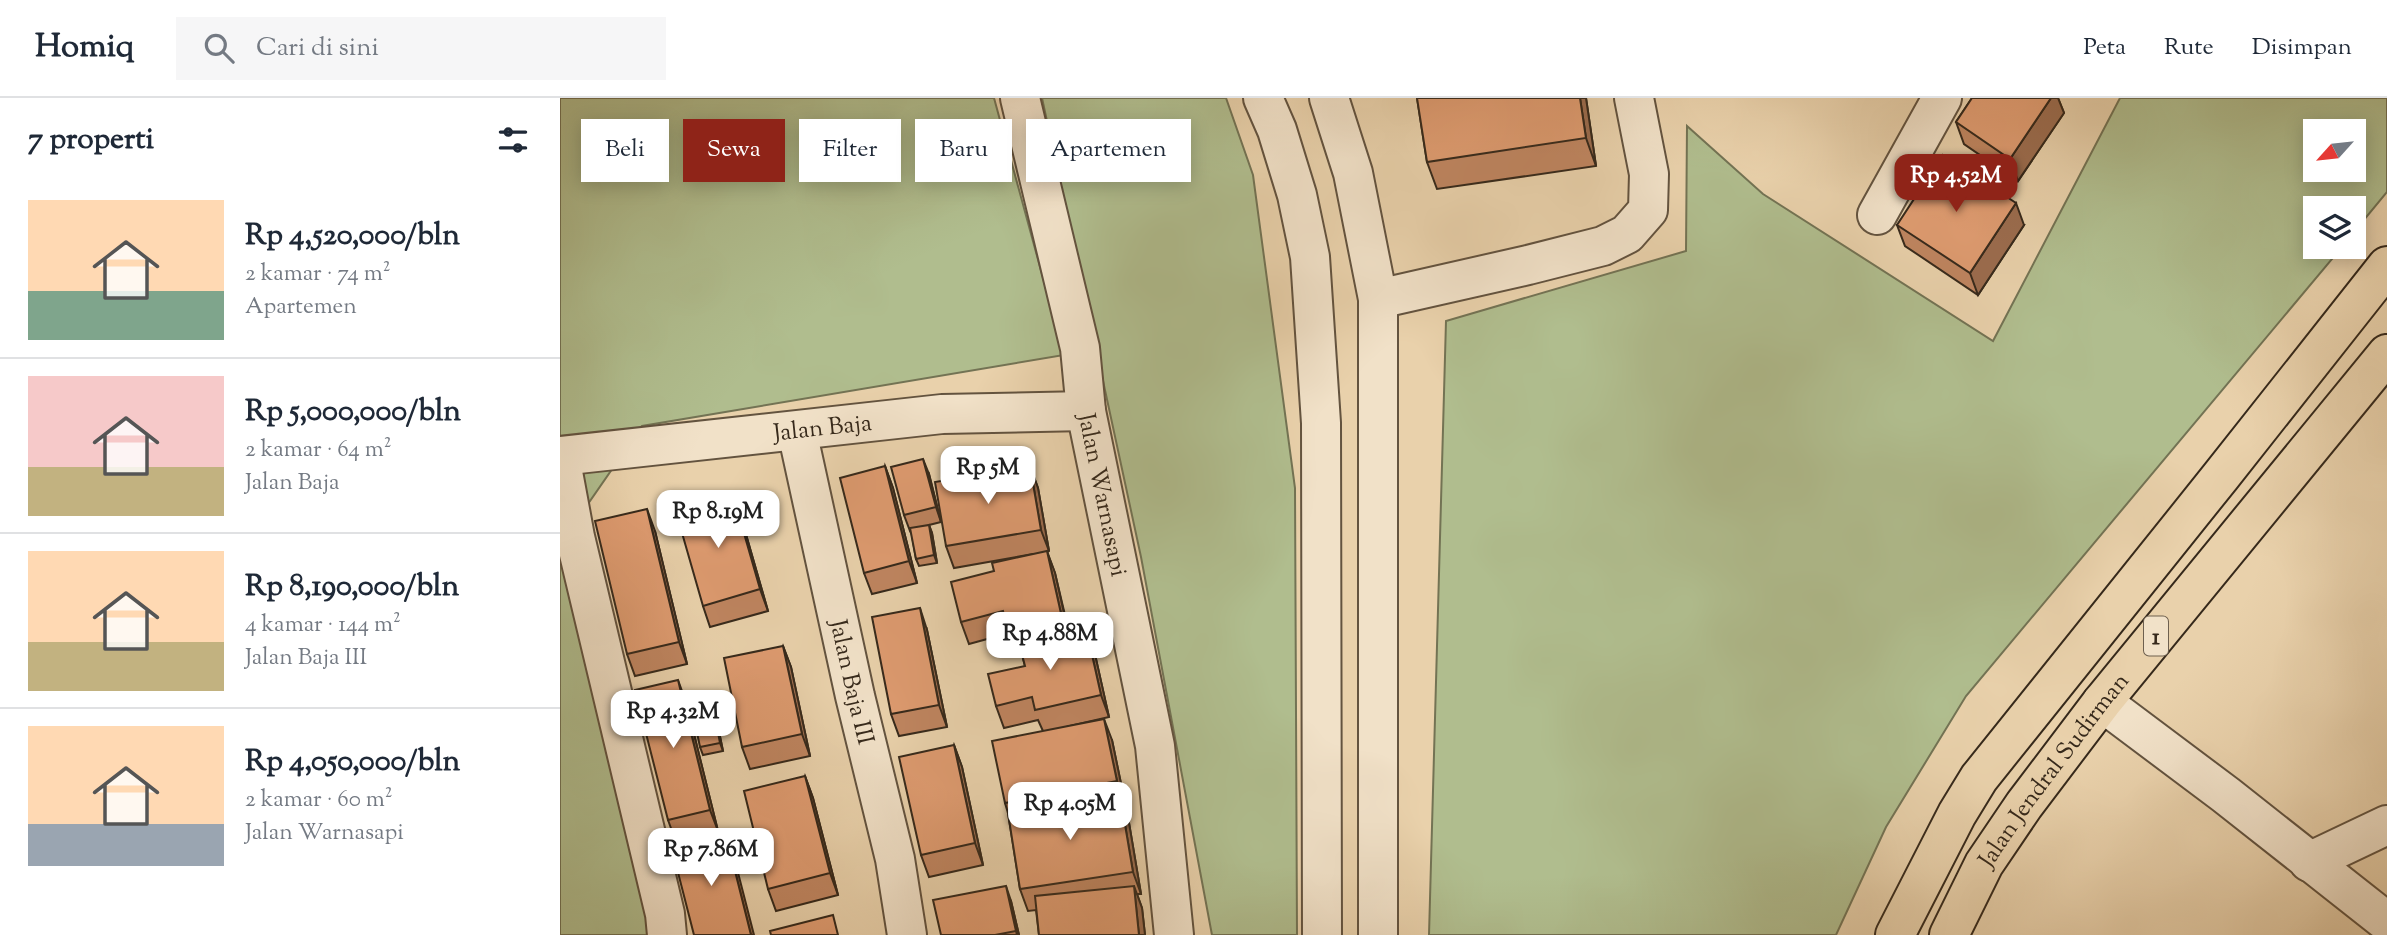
<!DOCTYPE html>
<html lang="id">
<head>
<meta charset="utf-8">
<style>
	body { margin:0; font-family:"Sorts Mill Goudy",serif; background:#f6f6f7; color:#1f2937; height:100vh; display:flex; flex-direction:column; font-size:26px; white-space:nowrap }
	* { box-sizing:border-box; margin:0 }
	p { font-size:23px; color:#747a83 }
	.icon { flex:none; width:38px; height:38px; fill:none; stroke:currentColor; stroke-width:2; stroke-linecap:round; stroke-linejoin:round }
	.map { position:relative; flex:1; overflow:hidden }
	.panel { display:flex; flex-direction:column; background:#fff; width:560px }
	.panel>* { flex:none }
	.banner { position:absolute; left:21px; top:21px; width:665px; height:63px; display:flex; gap:14px }
	.needle { width:46px; rotate:243deg }
	.tools { position:absolute; left:1743px; top:21px; display:grid; gap:14px }
	.tools a { display:grid; place-items:center; width:63px; height:63px; border-radius:0px; background:#fff; box-shadow:0 4px 18px #0003; font-size:35px }
	.price { position:absolute; translate:-50% -60px; padding:0 16px; border-radius:14px; background:#fff; color:#222; font-size:23px; line-height:46px; filter:drop-shadow(0 2px 4px #0008) }
	.price::after { content:''; position:absolute; left:50%; top:42px; width:21px; height:16px; margin-left:-10px; background:inherit; clip-path:polygon(0 0,100% 0,50% 100%) }
	.price.current { background:#8f2418; color:#fff }
	ul { padding:0; list-style:none }
	li { display:flex; align-items:center; gap:21px; height:175px; padding:0 28px }
	li+li { border-top:2px solid #e0e1e3 }
	li span { display:grid; place-items:center; flex:none; width:196px; height:140px; border-radius:0px; color:#555 }
	li>.icon { margin-inline-start:auto }
	span .icon { width:84px; height:84px; fill:#fffc; stroke-width:1 }
	li b { font-size:30px }
	h2 { display:flex; justify-content:space-between; align-items:center; height:84px; padding:0 28px; font-size:30px }
	.pill { padding:0 24px; border-radius:0px; background:#fff; box-shadow:0 4px 18px #0003; font-size:24px; line-height:63px }
	.pill.current { background:#8f2418; color:#fff }
	header { display:flex; align-items:center; gap:42px; box-sizing:border-box; height:98px; padding:0 35px; background:#fff; border-bottom:2px solid #e0e1e3 }
	header strong { font-size:33px }
	nav { display:flex; gap:38px; margin-inline-start:auto; font-size:24px }
	.search { width:490px; height:63px; background:#f6f6f7; display:flex; align-items:center; gap:18px; box-sizing:border-box; padding:0 24px; border-radius:0px; color:#747a83; font-size:26px }
	main { display:flex; flex:1; min-height:0 }
	.map>svg:first-child { display:block }
	.green { fill:#b0bd8e; stroke:#737354; stroke-width:2; fill-rule:evenodd }
	.lines { fill:none; stroke-linecap:round; stroke-linejoin:round }
	.minor-casing { stroke:#63533f; stroke-width:42 }
	.highway-casing { stroke:#36291b; stroke-width:42 }
	.minor { stroke:#f1e1c8; stroke-width:38 }
	.highway { stroke:#e9d1ab; stroke-width:38 }
	.wall { fill:#bf8560; stroke:#36291b; stroke-width:2 }
	.shaded-wall { fill:#9b6c4e; stroke:#36291b; stroke-width:2 }
	.building { fill:#de9b70; stroke:#36291b; stroke-width:2 }
	.labels { text-anchor:middle; stroke-width:5; stroke-linejoin:round; paint-order:stroke }
	.shield { fill:#f1e1c8; stroke:#6e604f; stroke-width:2 }
	.shield-label { font-size:23px; font-weight:bold; fill:#36291b }
	.street-label { font-size:24px; fill:#36291b; stroke:#f1e1c8 }
</style>
</head>
<body>
<header>
<strong>Homiq</strong>
<div class="search"><svg class="icon" aria-label="search" viewBox="0 0 24 24"><circle cx="10" cy="10" r="6"/><path d="M15 15l6 6"/></svg>Cari di sini</div>
<nav><a>Peta</a><a>Rute</a><a>Disimpan</a></nav>
</header>
<main>
<section class="panel">
<h2>7 properti<svg class="icon" aria-label="filters" viewBox="0 0 24 24"><path d="M4 7h16M4 17h16"/><circle cx="9" cy="7" r="2"/><circle cx="15" cy="17" r="2"/></svg></h2>
<ul>
<li><span style="background:linear-gradient(#ffd9b3 65%,#7fa58c 0)"><svg class="icon" aria-label="home" viewBox="0 0 24 24"><path d="M3 11l9-7 9 7M6 9v11h12V9"/></svg></span><div><b>Rp 4,520,000/bln</b><p>2 kamar · 74 m²</p><p>Apartemen</p></div></li>
<li><span style="background:linear-gradient(#f6c9c9 65%,#c2b280 0)"><svg class="icon" aria-label="home" viewBox="0 0 24 24"><path d="M3 11l9-7 9 7M6 9v11h12V9"/></svg></span><div><b>Rp 5,000,000/bln</b><p>2 kamar · 64 m²</p><p>Jalan Baja</p></div></li>
<li><span style="background:linear-gradient(#ffd9b3 65%,#c2b280 0)"><svg class="icon" aria-label="home" viewBox="0 0 24 24"><path d="M3 11l9-7 9 7M6 9v11h12V9"/></svg></span><div><b>Rp 8,190,000/bln</b><p>4 kamar · 144 m²</p><p>Jalan Baja III</p></div></li>
<li><span style="background:linear-gradient(#ffd9b3 70%,#9aa5b1 0)"><svg class="icon" aria-label="home" viewBox="0 0 24 24"><path d="M3 11l9-7 9 7M6 9v11h12V9"/></svg></span><div><b>Rp 4,050,000/bln</b><p>2 kamar · 60 m²</p><p>Jalan Warnasapi</p></div></li>
</ul>
</section>
<div class="map">
<svg width="1827" height="837" viewBox="0 0 1827 837">
	<rect width="100%" height="100%" fill="#e9d1ab"/>
	<filter id="stains"><feTurbulence type="fractalNoise" baseFrequency=".00286" numOctaves="4"/><feColorMatrix values="0 0 0 0 .2 0 0 0 0 .09 0 0 0 0 .02 0 0 0 .5 -.17"/></filter>
	<radialGradient id="worn" r=".72"><stop offset=".6" stop-color="#630" stop-opacity="0"/><stop offset="1" stop-color="#630" stop-opacity=".3"/></radialGradient>
	<g class="green">
		<polygon points="0,0 434,0 504,257 82,328 12,429 72,706 88,837 0,837"/>
		<polygon points="482,0 666,0 693,77 735,390 737,837 652,837 581,459"/>
		<path d="M1560,0H1827V94L1794,134V110H1755V149H1782L1406,598L1326,729L1276,837H869L886,223L1126,153L1127,28L1203,96L1433,243ZM1794,33V72H1755V33Z"/>
	</g>
	<g class="lines">
		<g class="minor-casing">
			<g id="minor">
				<path id="s1" d="M460,0L520,250L526,313L595,648L614,837"/>
				<polyline points="703,0 717,32 737,97 750,159 761,325 762,837"/>
				<polyline points="769,0 793,75 818,201 818,837"/>
				<polyline points="1317,117 1382,0"/>
				<polyline points="818,201 968,167 1043,148 1067,136 1088,112 1089,76 1074,0"/>
				<path id="s2" d="M237,333L295,598L335,761L347,837"/>
				<path id="s3" d="M0,358L382,316L526,313"/>
				<polyline points="0,358 15,439 105,816 107,837"/>
				<polyline points="1542,604 1666,697 1827,824"/>
				<polyline points="1749,764 1827,727"/>
			</g>
		</g>
		<g class="highway-casing">
			<g id="highway">
				<polyline points="1335,837 1397,716 1419,680 1661,378 1827,168"/>
				<path id="s4" d="M1389,837L1424,766L1464,707L1542,604L1827,256"/>
			</g>
		</g>
		<use href="#minor" class="minor"/>
		<use href="#highway" class="highway"/>
	</g>
	<g class="wall">
		<polygon points="857,0 1026,0 1036,68 877,91 867,64"/>
		<polygon points="1412,0 1498,0 1504,15 1458,83 1404,46 1396,24"/>
		<polygon points="1337,127 1464,127 1418,197 1345,148"/>
		<polygon points="325,368 333,390 357,485 312,496 304,475"/>
		<polygon points="470,368 478,390 489,453 487,454 495,475 509,534 526,530 534,552 549,619 510,628 552,642 565,705 563,705 568,719 581,796 577,796 582,810 585,837 479,837 476,812 468,813 460,791 448,715 445,705 483,633 478,622 444,630 436,608 465,568 461,553 455,554 449,535 409,546 401,524 434,473 473,456 394,470 386,448"/>
		<polygon points="369,376 381,424 369,427 372,435 377,465 359,468 356,461 351,432 350,433 344,417"/>
		<polygon points="173,397 181,419 208,513 150,529 143,508"/>
		<polygon points="95,433 127,566 75,578 67,556"/>
		<polygon points="367,532 387,629 339,638 331,616"/>
		<polygon points="223,548 231,569 250,658 190,671 182,649"/>
		<polygon points="126,604 158,733 116,744 108,722"/>
		<polygon points="153,605 163,653 143,657 140,649"/>
		<polygon points="394,647 402,669 423,767 369,779 361,757"/>
		<polygon points="245,678 253,700 278,797 216,813 208,791"/>
		<polygon points="451,803 459,837 381,837"/>
	</g>
	<g class="shaded-wall">
		<polygon points="1020,0 1026,0 1036,68 1026,40"/>
		<polygon points="1491,0 1498,0 1504,15 1458,83 1450,61"/>
		<polygon points="1456,105 1464,127 1418,197 1410,175"/>
		<polygon points="363,361 369,376 381,424 376,409"/>
		<polygon points="325,368 333,390 357,485 349,463"/>
		<polygon points="470,368 478,390 489,453 481,432"/>
		<polygon points="173,397 181,419 208,513 200,491"/>
		<polygon points="87,411 95,433 127,566 119,544"/>
		<polygon points="369,427 372,435 377,465 374,457"/>
		<polygon points="487,453 495,475 510,542 502,520"/>
		<polygon points="360,510 367,532 387,629 379,607"/>
		<polygon points="526,530 534,552 549,619 541,597"/>
		<polygon points="223,548 231,569 250,658 242,636"/>
		<polygon points="118,582 126,604 158,733 150,712"/>
		<polygon points="151,597 153,605 163,653 160,645"/>
		<polygon points="544,621 552,642 565,705 557,683"/>
		<polygon points="394,647 402,669 423,767 415,745"/>
		<polygon points="245,678 253,700 278,797 270,775"/>
		<polygon points="560,697 568,719 581,796 573,774"/>
		<polygon points="166,737 174,759 194,837 191,837"/>
		<polygon points="446,788 451,803 459,837 457,837 456,833"/>
		<polygon points="574,788 582,810 585,837 579,837"/>
	</g>
	<g class="building">
		<polygon points="857,0 1020,0 1026,40 867,64"/>
		<polygon points="1412,0 1491,0 1450,61 1396,24"/>
		<polygon points="1383,57 1456,105 1410,175 1337,127"/>
		<polygon points="363,361 376,409 344,417 331,369"/>
		<polygon points="325,368 349,463 304,475 280,380"/>
		<polygon points="470,368 481,432 386,448 375,384"/>
		<polygon points="173,397 200,491 143,508 116,414"/>
		<polygon points="87,411 119,544 67,556 35,423"/>
		<polygon points="369,427 374,457 356,461 350,430"/>
		<polygon points="487,453 502,520 448,532 443,513 401,524 391,484 434,473 432,465"/>
		<polygon points="360,510 379,607 331,616 312,519"/>
		<polygon points="526,530 541,597 475,612 472,599 436,608 428,576 465,568 459,545"/>
		<polygon points="223,548 242,636 182,649 164,560"/>
		<polygon points="118,582 150,712 108,722 75,592"/>
		<polygon points="151,597 160,645 140,649 130,601"/>
		<polygon points="544,621 557,683 445,705 432,643"/>
		<polygon points="394,647 415,745 361,757 339,659"/>
		<polygon points="245,678 270,775 208,791 184,693"/>
		<polygon points="560,697 573,774 460,791 448,715"/>
		<polygon points="166,737 191,837 134,837 112,751"/>
		<polygon points="446,788 456,833 435,837 381,837 373,802"/>
		<polygon points="574,788 579,837 479,837 475,798"/>
		<polygon points="273,817 278,837 211,837 210,833"/>
	</g>
	<g class="labels">
		<rect class="shield" x="1584" y="518.5" width="24" height="39" rx="5"/>
		<g class="shield-label">
			<text x="1596" y="546">1</text>
		</g>
		<g class="street-label">
			<text dy="8" stroke="none"><textPath href="#s3" startOffset="264">Jalan Baja</textPath></text>
			<text dy="8" stroke="none"><textPath href="#s1" startOffset="406">Jalan Warnasapi</textPath></text>
			<text dy="8" stroke="none"><textPath href="#s2" startOffset="257">Jalan Baja III</textPath></text>
			<text dy="8" stroke="none"><textPath href="#s4" startOffset="196">Jalan Jendral Sudirman</textPath></text>
		</g>
	</g>
	<rect width="100%" height="100%" filter="url(#stains)"/>
	<rect width="100%" height="100%" fill="url(#worn)"/>
</svg>
<div class="tools">
<a><svg class="needle" viewBox="-14 -14 28 28"><path d="M0-13l5 13h-10z" fill="#e53935"/><path d="M0 13l5-13h-10z" fill="#747a83"/></svg></a>
<a><svg class="icon" aria-label="layers" viewBox="0 0 24 24"><path d="M12 4l9 5-9 5-9-5zM3 14l9 5 9-5"/></svg></a>
</div>
<b class="price current" style="left:1396px;top:116px">Rp 4.52M</b>
<b class="price" style="left:428px;top:408px">Rp 5M</b>
<b class="price" style="left:158px;top:452px">Rp 8.19M</b>
<b class="price" style="left:490px;top:574px">Rp 4.88M</b>
<b class="price" style="left:113px;top:652px">Rp 4.32M</b>
<b class="price" style="left:510px;top:744px">Rp 4.05M</b>
<b class="price" style="left:151px;top:790px">Rp 7.86M</b>
<div class="banner">
<a class="pill">Beli</a>
<a class="pill current">Sewa</a>
<a class="pill">Filter</a>
<a class="pill">Baru</a>
<a class="pill">Apartemen</a>
</div>
</div>
</main>
</body>
</html>
